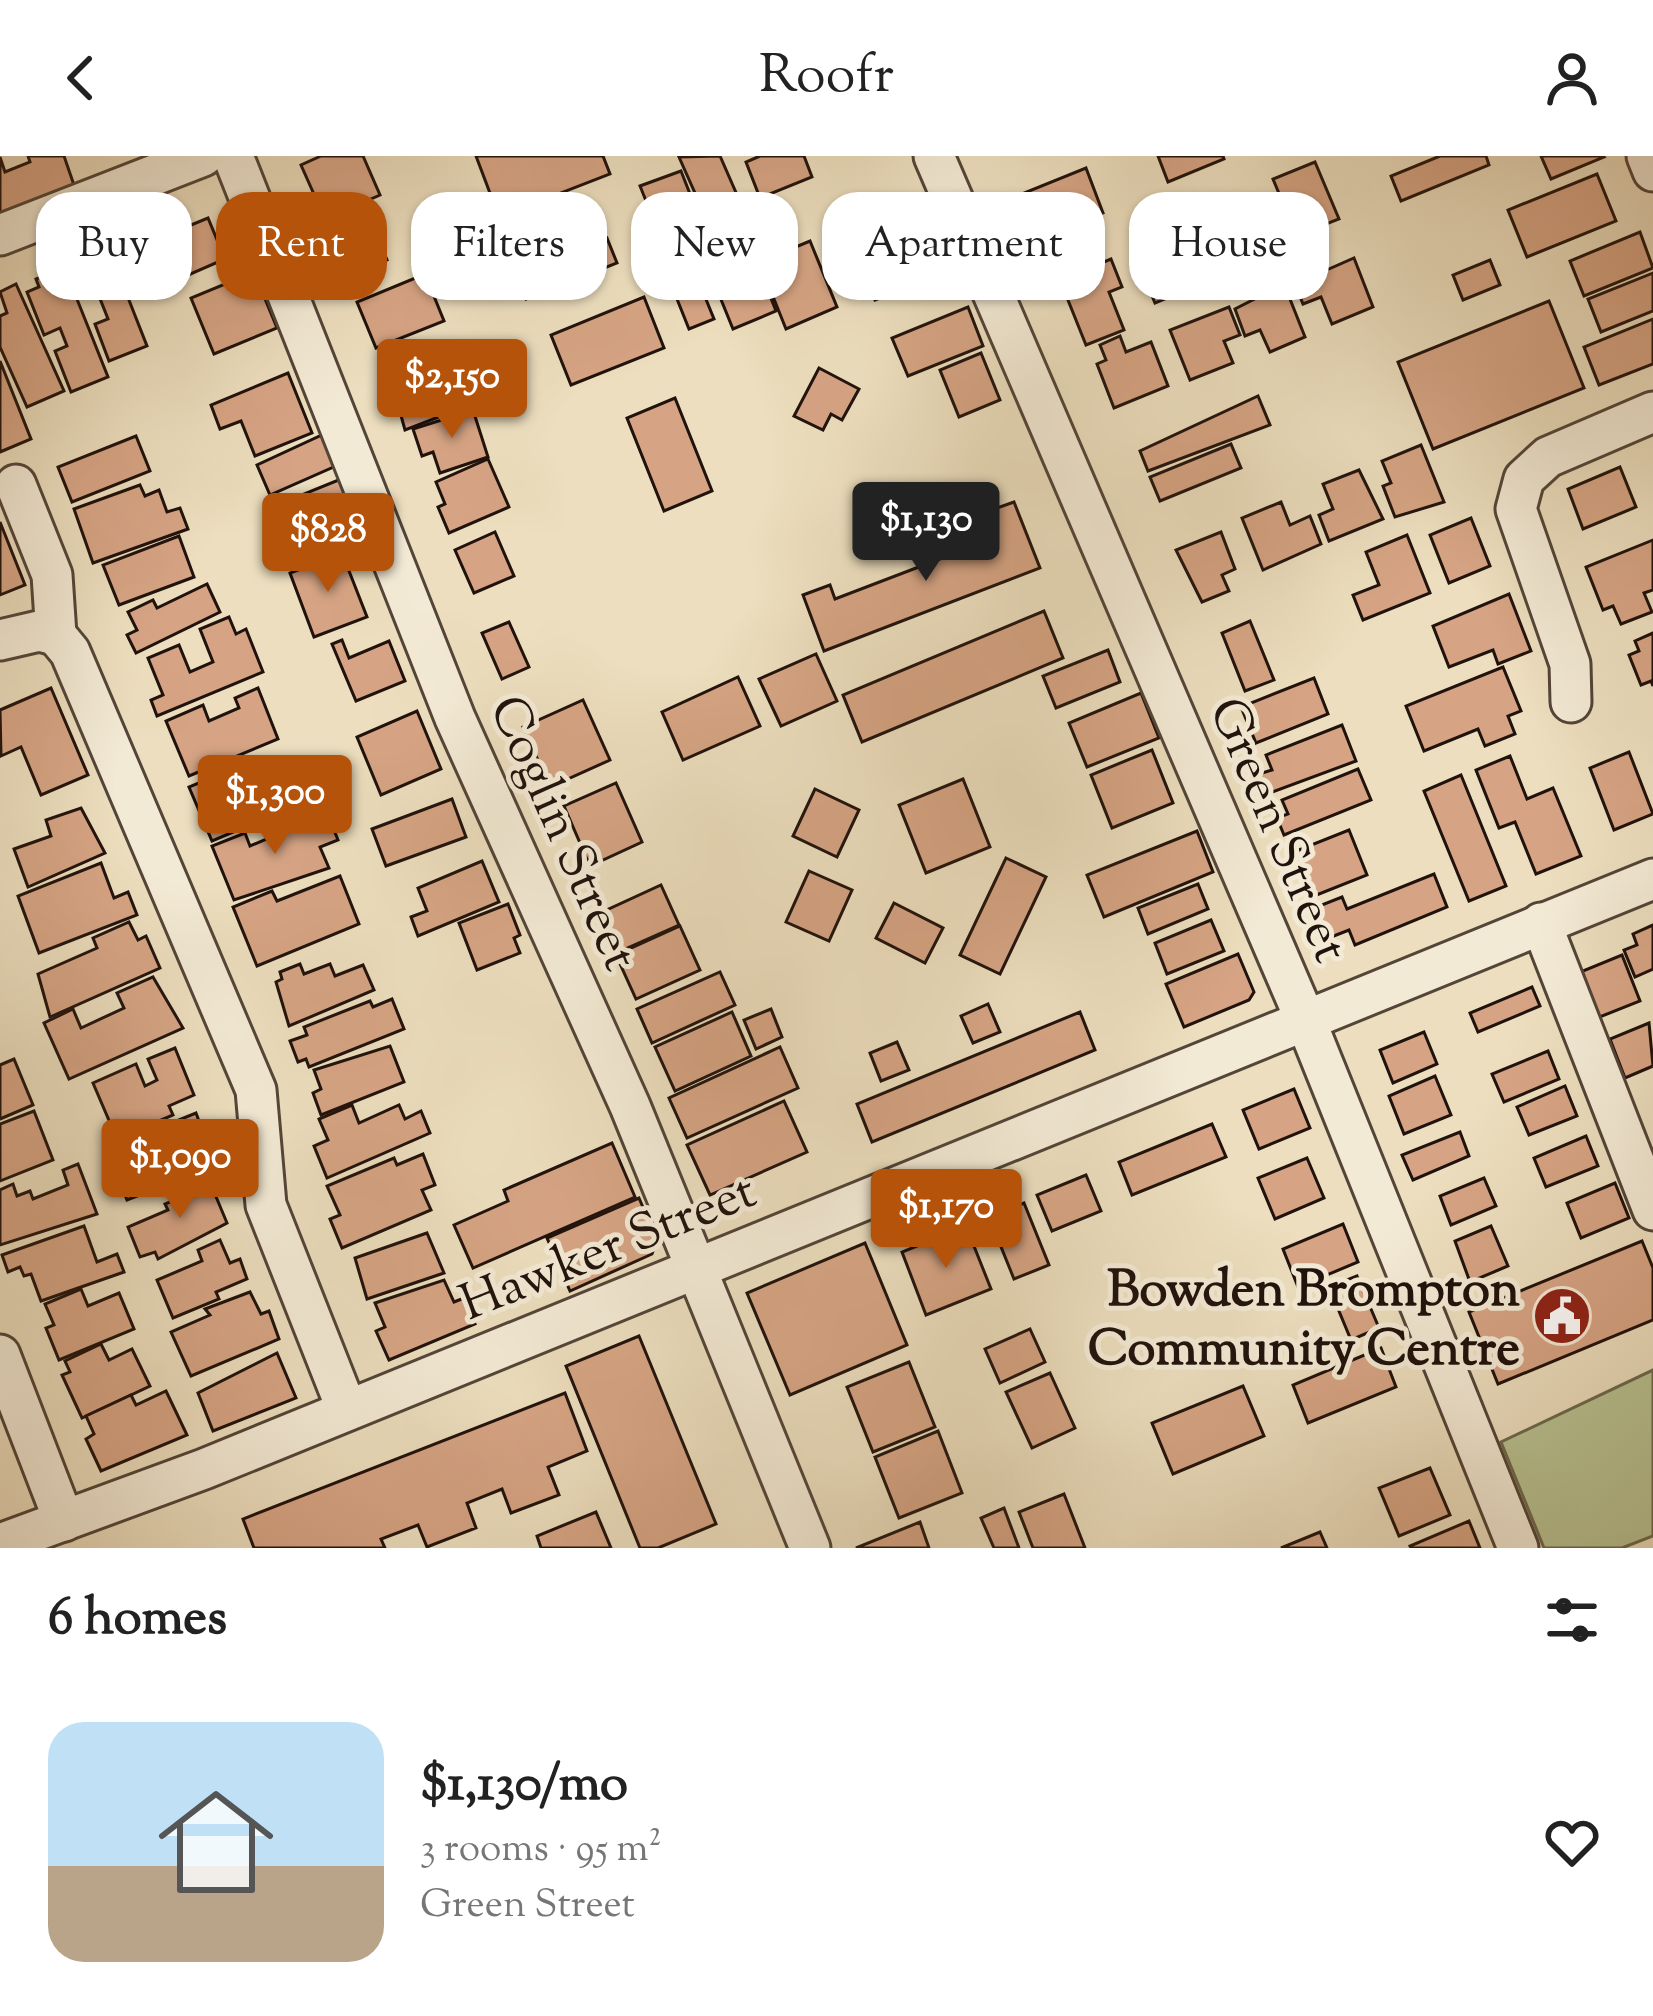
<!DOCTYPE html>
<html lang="en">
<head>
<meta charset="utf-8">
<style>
	body { margin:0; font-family:"Sorts Mill Goudy",serif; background:#f6f6f6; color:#222; height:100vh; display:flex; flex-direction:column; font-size:45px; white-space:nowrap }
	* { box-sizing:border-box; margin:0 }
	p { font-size:39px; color:#767676 }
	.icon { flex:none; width:66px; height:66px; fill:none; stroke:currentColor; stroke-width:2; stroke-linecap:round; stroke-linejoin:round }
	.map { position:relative; height:1392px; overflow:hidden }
	.details { display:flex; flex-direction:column; background:#fff; flex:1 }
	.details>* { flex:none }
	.hud { position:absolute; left:36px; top:36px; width:1581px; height:108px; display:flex; gap:24px }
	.price { position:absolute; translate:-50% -102px; padding:0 27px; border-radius:12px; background:#b45309; color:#fff; font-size:39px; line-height:78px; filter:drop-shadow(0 3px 6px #0008) }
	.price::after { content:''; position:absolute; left:50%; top:72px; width:36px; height:27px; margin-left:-18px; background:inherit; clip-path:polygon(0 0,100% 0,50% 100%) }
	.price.selected { background:#222; color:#fff }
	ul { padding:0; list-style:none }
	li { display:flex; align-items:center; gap:36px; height:300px; padding:0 48px }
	li span { display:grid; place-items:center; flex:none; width:336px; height:240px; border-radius:36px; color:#555 }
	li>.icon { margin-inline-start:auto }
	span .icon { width:144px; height:144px; fill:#fffc; stroke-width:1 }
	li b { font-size:51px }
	h2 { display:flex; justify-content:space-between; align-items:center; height:144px; padding:0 48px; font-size:51px }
	.tag { padding:0 42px; border-radius:36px; background:#fff; box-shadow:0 3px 9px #0004; font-size:42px; line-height:108px }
	.tag.selected { background:#b45309; color:#fff }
	header { display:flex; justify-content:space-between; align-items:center; height:156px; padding:0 48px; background:#fff; font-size:54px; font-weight:600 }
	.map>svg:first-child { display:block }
	.green { fill:#b8c191; stroke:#6c6a4e; stroke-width:3 }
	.building { fill:#d6a484; stroke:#20120c; stroke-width:3 }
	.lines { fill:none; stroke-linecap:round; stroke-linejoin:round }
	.minor-casing { stroke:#534538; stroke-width:45 }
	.minor { stroke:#f3ead5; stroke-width:39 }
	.labels { text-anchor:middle; stroke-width:10; stroke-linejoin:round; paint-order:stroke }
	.street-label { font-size:51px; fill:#20120c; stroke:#f3ead5 }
	.poi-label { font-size:51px; font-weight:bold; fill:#20120c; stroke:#f3ead5; text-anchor:end }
</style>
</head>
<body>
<header><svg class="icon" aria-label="back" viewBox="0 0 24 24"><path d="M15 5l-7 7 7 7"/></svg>Roofr<svg class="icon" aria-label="person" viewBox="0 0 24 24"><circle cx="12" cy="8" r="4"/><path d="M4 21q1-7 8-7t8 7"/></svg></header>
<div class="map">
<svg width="1653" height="1392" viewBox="0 0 1653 1392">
	<rect width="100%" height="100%" fill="#ecdebe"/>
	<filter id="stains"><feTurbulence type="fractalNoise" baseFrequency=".00167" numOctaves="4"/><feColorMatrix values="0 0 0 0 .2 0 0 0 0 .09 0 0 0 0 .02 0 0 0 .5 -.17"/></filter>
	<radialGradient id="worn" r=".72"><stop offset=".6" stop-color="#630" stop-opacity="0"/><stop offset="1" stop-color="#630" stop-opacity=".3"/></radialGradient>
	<polygon class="green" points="1653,1214 1653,1380 1622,1392 1544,1392 1501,1286"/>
	<g class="building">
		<polygon points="28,0 64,0 75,32 0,59 0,1 5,16 30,6"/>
		<polygon points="321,0 363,0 380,39 325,63 301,9"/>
		<polygon points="476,0 603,0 610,18 499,61"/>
		<polygon points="720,0 741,48 707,64 679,1"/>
		<polygon points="760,0 804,0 812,21 760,42 746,6"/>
		<polygon points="1158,0 1223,0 1224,3 1168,26"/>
		<polygon points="1440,0 1486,0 1489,9 1401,45 1391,20"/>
		<polygon points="1541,0 1603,0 1604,1 1551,23"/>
		<polygon points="1315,6 1339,63 1270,90 1259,63 1285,52 1273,23"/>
		<polygon points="1086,12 1103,57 1042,82 1024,37"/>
		<polygon points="681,15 699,61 659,77 640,30"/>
		<polygon points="1597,18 1616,65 1527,101 1508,54"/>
		<polygon points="1225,44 1228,51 1245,44 1258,75 1240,83 1248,100 1217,113 1193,56"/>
		<polygon points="164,52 174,76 208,62 225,103 163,130 158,120 146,125 134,97 144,92 134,66"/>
		<polygon points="939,58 947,77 859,113 844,73 875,61 882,80"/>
		<polygon points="350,71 357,89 377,80 387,104 343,122 325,81"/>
		<polygon points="1184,71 1195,99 1208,94 1218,121 1155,147 1132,92"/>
		<polygon points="101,73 147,190 109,205 95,168 108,163 95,130 75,137 57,91"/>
		<polygon points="784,75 791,93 810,85 837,151 786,173 752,88"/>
		<polygon points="1640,76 1653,112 1584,140 1570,105"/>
		<polygon points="953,81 964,108 875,144 864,117"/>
		<polygon points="607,82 617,107 526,143 516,117"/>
		<polygon points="749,87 776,155 733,173 705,104"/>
		<polygon points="1354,102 1373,151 1332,168 1321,141 1303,148 1295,128"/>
		<polygon points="61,103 108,221 71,236 55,195 67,190 60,172 44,179 27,136 39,131 36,123 48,118 45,110"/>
		<polygon points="1111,103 1122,131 1109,136 1124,174 1086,189 1060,124"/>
		<polygon points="1490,104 1500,129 1463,144 1453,119"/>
		<polygon points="694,114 714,163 689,173 669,123"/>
		<polygon points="254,116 277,172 214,198 191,142"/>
		<polygon points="1653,117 1653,155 1601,176 1588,143"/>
		<polygon points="425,118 444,165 376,192 357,146"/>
		<polygon points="16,128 64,235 27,251 0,191 0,160 7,157 0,136"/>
		<polygon points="1284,128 1305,181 1270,196 1260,174 1245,180 1235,153"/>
		<polygon points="644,141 664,192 571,229 551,179"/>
		<polygon points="1549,145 1584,232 1433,293 1398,206"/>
		<polygon points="968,151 983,190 908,220 892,182"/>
		<polygon points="1229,151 1240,179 1224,185 1233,207 1190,224 1170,174"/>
		<polygon points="1653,163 1653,208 1599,229 1584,191"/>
		<polygon points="1120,180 1126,196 1151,186 1168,230 1114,252 1097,208 1106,204 1100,189"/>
		<polygon points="981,197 1000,244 959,261 940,214"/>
		<polygon points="0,205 31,283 0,296"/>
		<polygon points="440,208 457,254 405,274 392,227"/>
		<polygon points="819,212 859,233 842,264 831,258 823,274 794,260"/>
		<polygon points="288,217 312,277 255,300 241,265 220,273 211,249"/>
		<polygon points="1258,240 1270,269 1148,315 1140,295"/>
		<polygon points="675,242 712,335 664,355 627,262"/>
		<polygon points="473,254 488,301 440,317 433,296 422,300 413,273"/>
		<polygon points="324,278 338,309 270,339 257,309"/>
		<polygon points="136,280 150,315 72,346 58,311"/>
		<polygon points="1231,288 1241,312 1160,345 1150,321"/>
		<polygon points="1421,289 1444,346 1395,361 1383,330 1391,327 1382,305"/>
		<polygon points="488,303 509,351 449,377 438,351 445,348 436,326"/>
		<polygon points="1620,311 1636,351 1583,373 1568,333"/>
		<polygon points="1359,314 1383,363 1329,385 1319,359 1333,353 1323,328"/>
		<polygon points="341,323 359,369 285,399 267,353"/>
		<polygon points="140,329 145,340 159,334 167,356 180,352 188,373 93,407 74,353"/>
		<polygon points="1014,346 1040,412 824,495 803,439 830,429 835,443 992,383 983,357"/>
		<polygon points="1281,346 1290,369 1310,360 1321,388 1263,414 1242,362"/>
		<polygon points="1471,362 1490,410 1449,427 1430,379"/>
		<polygon points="0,366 25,429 0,439"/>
		<polygon points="495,376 514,420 474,437 455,394"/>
		<polygon points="1221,376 1235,413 1222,419 1229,435 1202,446 1176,394"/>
		<polygon points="1407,379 1430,437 1363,464 1353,439 1379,429 1366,396"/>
		<polygon points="179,380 194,421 119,449 103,409"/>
		<polygon points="1653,384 1653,434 1644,437 1652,456 1621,468 1613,450 1603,454 1586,411"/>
		<polygon points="342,397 367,461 314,481 290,417"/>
		<polygon points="207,428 220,456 136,497 127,479 137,474 128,456 153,444 157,452"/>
		<polygon points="1509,438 1531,495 1498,508 1493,494 1449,511 1433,470"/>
		<polygon points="1044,455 1063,502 862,586 843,539"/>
		<polygon points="229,461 236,478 246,473 263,516 157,560 151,544 163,539 148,502 179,489 190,516 213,506 200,473"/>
		<polygon points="1250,465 1274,524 1245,535 1222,477"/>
		<polygon points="509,466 529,511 502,523 482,477"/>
		<polygon points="1653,477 1653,530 1651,525 1641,529 1629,499 1639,495 1635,485"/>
		<polygon points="342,484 349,502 389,485 405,525 356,545 332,488"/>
		<polygon points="1108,494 1120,526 1056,552 1043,520"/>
		<polygon points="816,498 837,545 781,570 759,523"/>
		<polygon points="1503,511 1521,555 1508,560 1515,578 1485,590 1478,573 1424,595 1406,550"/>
		<polygon points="738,521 760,570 683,604 662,556"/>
		<polygon points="1314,522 1328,558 1256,587 1241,551"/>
		<polygon points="51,532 88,619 41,639 21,591 1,600 0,554"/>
		<polygon points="258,532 278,583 189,620 166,565 203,549 209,565 239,552 235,542"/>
		<polygon points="1141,537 1159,582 1087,611 1069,567"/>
		<polygon points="583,544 610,604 550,631 523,571"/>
		<polygon points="417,555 441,613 381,639 357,581"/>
		<polygon points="1342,569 1356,605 1267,638 1259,618 1272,614 1266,599"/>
		<polygon points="1152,594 1173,647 1112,672 1091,619"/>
		<polygon points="1629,596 1653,658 1614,674 1590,612"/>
		<polygon points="1510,600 1527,643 1553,632 1581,700 1536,718 1515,666 1499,672 1476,614"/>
		<polygon points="276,603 295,650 212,685 189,631 225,616 228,624"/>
		<polygon points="1358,613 1371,644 1284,679 1277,662 1288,658 1282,644"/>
		<polygon points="1461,619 1506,730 1469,745 1424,635"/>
		<polygon points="963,623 990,691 926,717 899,649"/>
		<polygon points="616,627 642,686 590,710 564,650"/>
		<polygon points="815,633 859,654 837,701 793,680"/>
		<polygon points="452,643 466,681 386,710 372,673"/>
		<polygon points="81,652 105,697 28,731 14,693 51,680 46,664"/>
		<polygon points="327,657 338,684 320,691 329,712 234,744 212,690 245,677 250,690"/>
		<polygon points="1349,674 1367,719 1309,742 1291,697"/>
		<polygon points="1197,675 1213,716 1104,761 1087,719"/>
		<polygon points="1006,702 1046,721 1000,818 960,799"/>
		<polygon points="482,705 499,746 418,780 411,761 427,755 418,732"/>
		<polygon points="101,707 114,742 128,736 137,759 39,797 18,740"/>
		<polygon points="809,715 852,734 829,785 786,766"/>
		<polygon points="1434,718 1447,751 1355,789 1349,774 1321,785 1309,754 1342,741 1347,753"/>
		<polygon points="340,720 359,768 257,810 233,751 272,735 277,745"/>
		<polygon points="1198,728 1208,753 1148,778 1138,752"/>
		<polygon points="661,729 679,769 616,797 598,758"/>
		<polygon points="894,747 943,772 925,807 876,782"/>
		<polygon points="508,748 520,779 514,782 520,797 477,814 459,767"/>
		<polygon points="1211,764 1224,795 1167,818 1155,787"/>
		<polygon points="129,766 138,784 146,780 160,812 50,861 38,818 97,792 93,782"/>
		<polygon points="1653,769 1653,813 1635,821 1624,794 1637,789 1633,778"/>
		<polygon points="680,770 700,814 636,843 616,799"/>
		<polygon points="1238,798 1254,836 1249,844 1184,871 1166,828"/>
		<polygon points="1622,799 1640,845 1592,864 1573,819"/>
		<polygon points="300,808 304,818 330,808 335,820 363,809 374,834 289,870 276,826 282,823 280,816"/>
		<polygon points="720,816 735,849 652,887 637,853"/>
		<polygon points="153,821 183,872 69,923 44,867 73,853 81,872 124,852 117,837"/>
		<polygon points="1532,831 1540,850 1478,876 1470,857"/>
		<polygon points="392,843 404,873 309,911 306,903 298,906 290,885 307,879 304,871 370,845 373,851"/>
		<polygon points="988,848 1000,876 973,887 961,860"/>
		<polygon points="771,853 782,881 756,893 744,864"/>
		<polygon points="732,856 751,900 675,935 655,891"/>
		<polygon points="1080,856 1095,894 872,986 857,948"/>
		<polygon points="1649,867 1653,910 1625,922 1610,883"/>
		<polygon points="1424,876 1437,908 1393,927 1380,894"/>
		<polygon points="897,886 909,914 881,925 870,897"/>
		<polygon points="390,890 404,926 321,959 313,937 321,933 314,914"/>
		<polygon points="780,891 798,932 687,982 669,942"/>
		<polygon points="175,892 194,939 169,950 173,959 117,983 93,927 136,908 145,930 157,924 148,903"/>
		<polygon points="1548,895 1559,923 1504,946 1492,918"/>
		<polygon points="14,903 33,949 0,963 0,909"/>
		<polygon points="1435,920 1451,959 1404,978 1389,940"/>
		<polygon points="1565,930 1577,960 1529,979 1517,951"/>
		<polygon points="1294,933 1310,972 1259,993 1243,954"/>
		<polygon points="784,945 807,996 710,1039 687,989"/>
		<polygon points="352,949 359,967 399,949 405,963 421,955 430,977 327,1022 314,990 328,984 319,963"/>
		<polygon points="34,955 53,1004 0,1025 0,968"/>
		<polygon points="196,957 206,984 215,981 225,1005 127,1044 107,993"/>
		<polygon points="1212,968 1226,1001 1132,1039 1119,1006"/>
		<polygon points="1460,976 1469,1000 1413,1024 1402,999"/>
		<polygon points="1586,980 1598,1010 1546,1031 1534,1002"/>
		<polygon points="612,987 635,1041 473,1112 454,1069 508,1045 504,1034"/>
		<polygon points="423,998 435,1029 422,1034 431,1054 342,1092 330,1063 340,1059 327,1030 394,1002 397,1009"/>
		<polygon points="1307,1002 1324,1042 1275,1063 1258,1022"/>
		<polygon points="78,1008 97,1058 0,1089 0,1034 13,1028 17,1040 30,1035 33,1043 68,1029 63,1014"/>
		<polygon points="207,1019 227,1067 158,1103 155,1096 140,1101 128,1071 168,1054 165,1048 184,1040 180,1031"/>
		<polygon points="1086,1019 1101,1055 1052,1075 1037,1039"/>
		<polygon points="1484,1022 1496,1050 1451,1069 1440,1040"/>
		<polygon points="1615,1027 1629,1062 1581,1082 1567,1047"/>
		<polygon points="639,1042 657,1084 652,1098 570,1135 547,1082"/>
		<polygon points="1024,1047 1049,1109 1014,1123 989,1061"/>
		<polygon points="1343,1068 1358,1106 1298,1131 1283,1093"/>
		<polygon points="84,1070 97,1106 117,1098 124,1116 41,1145 31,1118 24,1120 20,1111 8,1116 2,1099"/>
		<polygon points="966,1070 991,1133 926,1159 902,1096"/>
		<polygon points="1491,1070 1508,1110 1470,1126 1455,1085"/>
		<polygon points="427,1077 444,1117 367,1143 355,1102"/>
		<polygon points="220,1084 230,1107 240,1103 247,1123 216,1136 219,1143 173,1162 157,1124 202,1105 198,1094"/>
		<polygon points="1642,1085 1653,1112 1653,1164 1498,1228 1469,1156"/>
		<polygon points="865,1087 907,1189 790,1239 747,1137"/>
		<polygon points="1357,1120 1379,1172 1351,1184 1329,1131"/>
		<polygon points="444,1124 454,1146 464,1142 475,1168 389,1204 376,1175 385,1171 375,1147"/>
		<polygon points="81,1133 88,1150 119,1137 134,1173 59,1204 46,1172 54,1169 45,1148"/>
		<polygon points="250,1136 261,1158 269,1155 279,1183 191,1220 171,1176 210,1159 205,1153"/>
		<polygon points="1030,1173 1045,1206 1000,1227 985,1193"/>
		<polygon points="639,1180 716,1368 658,1392 640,1392 566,1210"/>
		<polygon points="101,1188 109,1204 132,1193 150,1230 82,1262 62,1219 70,1216 65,1205"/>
		<polygon points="1381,1192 1396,1231 1308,1267 1293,1229"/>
		<polygon points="277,1197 296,1242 213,1275 198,1237"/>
		<polygon points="909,1206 935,1271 873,1296 847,1231"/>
		<polygon points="1050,1217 1075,1272 1032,1292 1006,1236"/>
		<polygon points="1243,1230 1264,1280 1173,1318 1152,1267"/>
		<polygon points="166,1235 187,1279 101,1315 86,1283 94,1278 86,1260 131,1239 136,1249"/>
		<polygon points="565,1237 587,1295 548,1311 559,1339 511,1357 502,1333 467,1347 476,1372 427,1391 418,1369 381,1383 385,1392 254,1392 243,1363"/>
		<polygon points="938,1275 962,1337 899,1362 875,1301"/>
		<polygon points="1430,1312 1450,1359 1399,1380 1379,1332"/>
		<polygon points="1064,1338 1085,1392 1033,1392 1019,1356"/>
		<polygon points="1004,1352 1019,1392 994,1392 981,1362"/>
		<polygon points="596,1356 611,1392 541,1392 537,1380"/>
		<polygon points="1469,1365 1480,1392 1411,1392 1410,1390"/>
		<polygon points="920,1366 929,1392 856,1392"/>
		<polygon points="1320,1376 1327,1392 1281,1392"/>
	</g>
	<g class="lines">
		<g class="minor-casing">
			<g id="minor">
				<polyline points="233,0 455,562 630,950 810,1392"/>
				<polyline points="934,0 1305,863 1518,1392"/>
				<polyline points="1647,0 1653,15"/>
				<polyline points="0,79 203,0"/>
				<polyline points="16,329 52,419 56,479 70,496 256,934 266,1049 347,1254"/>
				<polyline points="0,484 39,475 56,479"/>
				<polyline points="1571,546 1570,508 1516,353 1524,323 1548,301 1653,256"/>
				<polyline points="1541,767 1653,1054"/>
				<polyline points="0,1199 64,1365"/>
				<polyline points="0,1388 204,1313 1653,723"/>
			</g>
		</g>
		<use href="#minor" class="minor"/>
	</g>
	<defs>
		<g id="civic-disc" transform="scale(3)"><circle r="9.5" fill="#8f2418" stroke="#f3ead5"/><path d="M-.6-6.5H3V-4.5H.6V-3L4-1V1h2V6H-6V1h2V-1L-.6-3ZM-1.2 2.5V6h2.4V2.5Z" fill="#fff"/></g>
	</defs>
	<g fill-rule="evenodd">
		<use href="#civic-disc" x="1562" y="1160"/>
	</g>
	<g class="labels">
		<g class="street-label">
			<text transform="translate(1281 673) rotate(67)" y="18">Green Street</text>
			<text transform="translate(566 676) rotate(66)" y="18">Coglin Street</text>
			<text transform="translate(607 1089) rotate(-22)" y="18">Hawker Street</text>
		</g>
		<g class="poi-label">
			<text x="1520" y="1149">Bowden Brompton<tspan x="1520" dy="59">Community Centre</tspan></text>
		</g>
	</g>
	<rect width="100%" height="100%" filter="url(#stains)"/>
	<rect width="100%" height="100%" fill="url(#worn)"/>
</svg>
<b class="price" style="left:452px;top:285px">$2,150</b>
<b class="price selected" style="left:926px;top:428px">$1,130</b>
<b class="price" style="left:328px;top:439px">$828</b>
<b class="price" style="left:275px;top:701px">$1,300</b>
<b class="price" style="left:180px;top:1065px">$1,090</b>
<b class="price" style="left:946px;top:1115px">$1,170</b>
<div class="hud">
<a class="tag">Buy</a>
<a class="tag selected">Rent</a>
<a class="tag">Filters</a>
<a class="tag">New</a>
<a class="tag">Apartment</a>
<a class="tag">House</a>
</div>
</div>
<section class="details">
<h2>6 homes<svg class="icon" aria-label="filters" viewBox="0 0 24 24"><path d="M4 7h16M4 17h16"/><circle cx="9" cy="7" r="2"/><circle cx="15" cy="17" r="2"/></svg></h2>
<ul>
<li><span style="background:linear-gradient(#bfe0f5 60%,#b9a48a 0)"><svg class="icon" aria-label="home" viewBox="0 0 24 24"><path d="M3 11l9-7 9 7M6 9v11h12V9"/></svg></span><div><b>$1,130/mo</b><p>3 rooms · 95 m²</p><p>Green Street</p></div><svg class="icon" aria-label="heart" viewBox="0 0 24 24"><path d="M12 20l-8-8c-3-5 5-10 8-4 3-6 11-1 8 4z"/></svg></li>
</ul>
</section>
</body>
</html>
